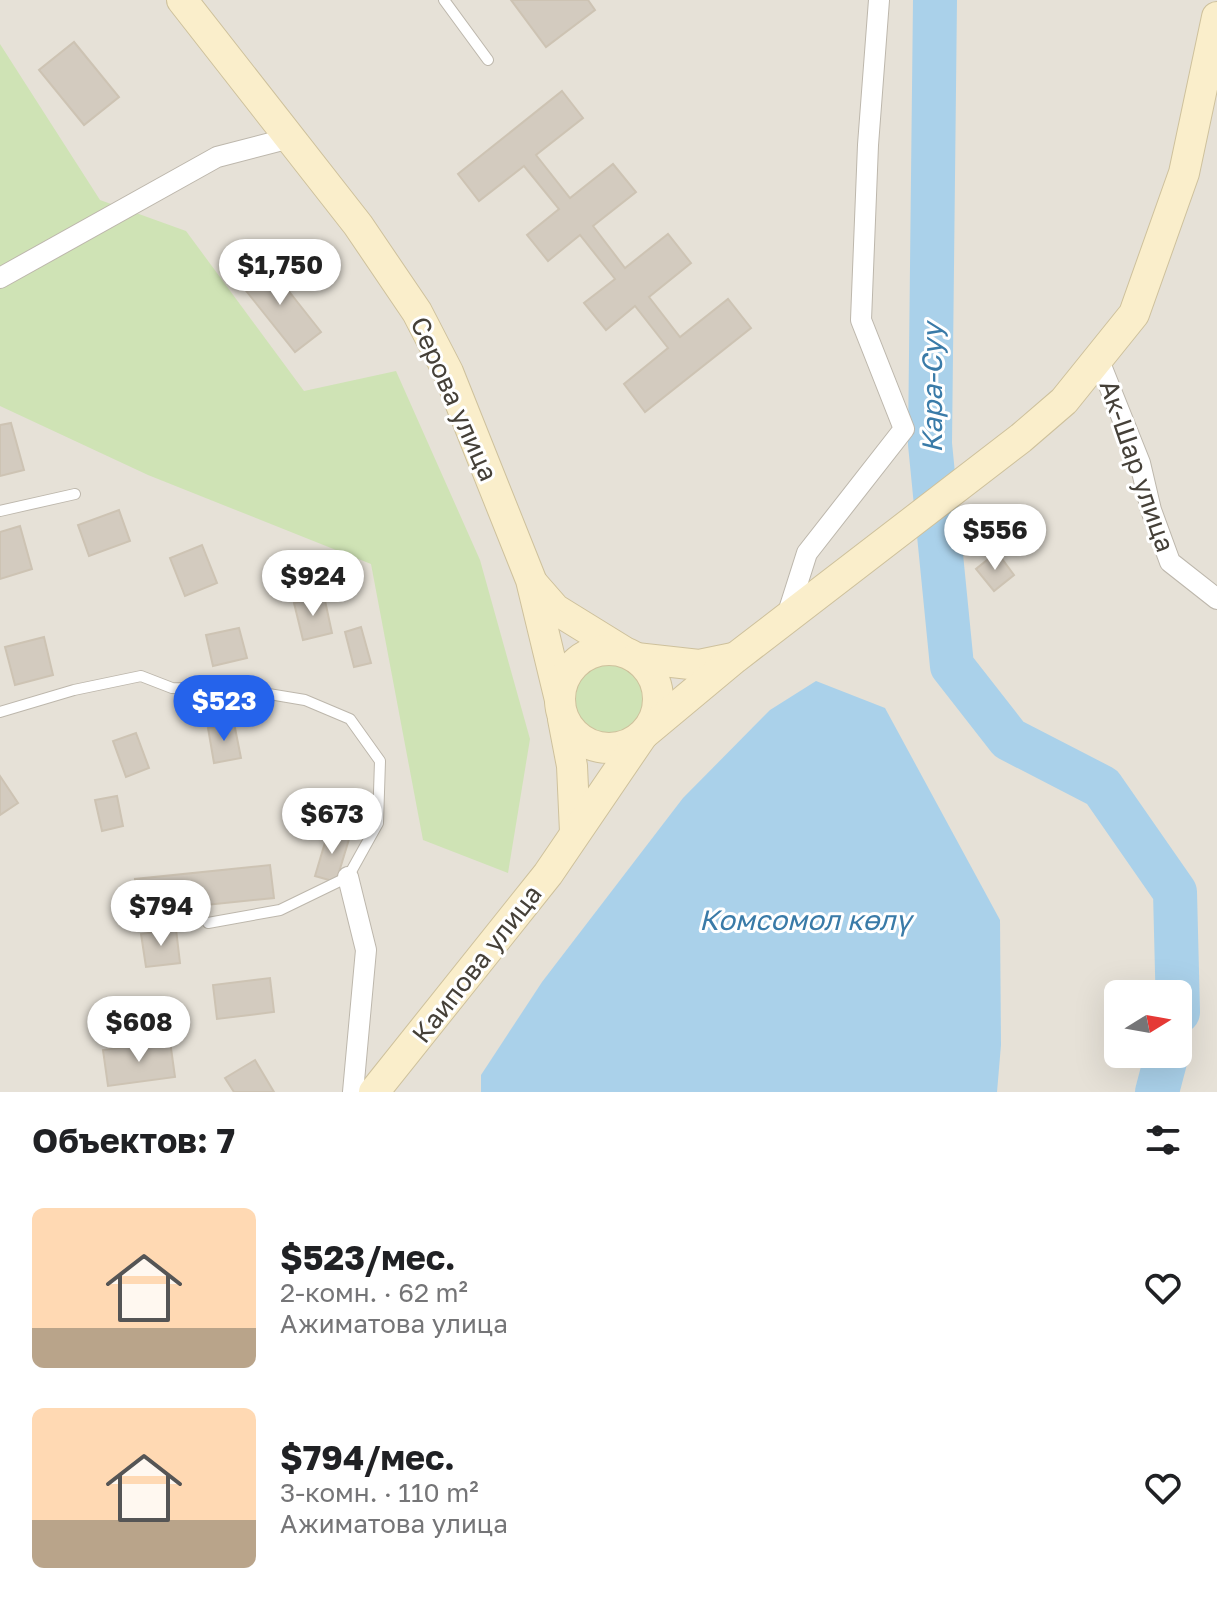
<!DOCTYPE html>
<html lang="ru">
<head>
<meta charset="utf-8">
<style>
	body { margin:0; font-family:"Golos Text",sans-serif; background:#f6f6f6; color:#202124; height:100vh; display:flex; flex-direction:column; font-size:30px; white-space:nowrap }
	* { box-sizing:border-box; margin:0 }
	p { font-size:26px; color:#757577 }
	.icon { flex:none; width:44px; height:44px; fill:none; stroke:currentColor; stroke-width:2; stroke-linecap:round; stroke-linejoin:round }
	.map { position:relative; height:1092px; overflow:hidden }
	.sheet { display:flex; flex-direction:column; background:#fff; flex:1 }
	.sheet>* { flex:none }
	.needle { width:52px; rotate:79deg }
	.controls { position:absolute; left:1104px; top:980px; display:grid; gap:16px }
	.controls a { display:grid; place-items:center; width:88px; height:88px; border-radius:12px; background:#fff; box-shadow:0 8px 32px #0002; font-size:40px }
	.price { position:absolute; translate:-50% -68px; padding:0 18px; border-radius:28px; background:#fff; color:#222; font-size:26px; line-height:52px; filter:drop-shadow(0 2px 4px #0008) }
	.price::after { content:''; position:absolute; left:50%; top:48px; width:24px; height:18px; margin-left:-12px; background:inherit; clip-path:polygon(0 0,100% 0,50% 100%) }
	.price.selected { background:#2563eb; color:#fff }
	ul { padding:0; list-style:none }
	li { display:flex; align-items:center; gap:24px; height:200px; padding:0 32px }
	li span { display:grid; place-items:center; flex:none; width:224px; height:160px; border-radius:12px; color:#555 }
	li>.icon { margin-inline-start:auto }
	span .icon { width:96px; height:96px; fill:#fffc; stroke-width:1 }
	li b { font-size:34px }
	h2 { display:flex; justify-content:space-between; align-items:center; height:96px; padding:0 32px; font-size:34px }
	.map>svg:first-child { display:block }
	.residential { fill:#e6e1d7; fill-rule:evenodd }
	.green { fill:#cfe3b5 }
	.water { fill:#aad1ea }
	.lines { fill:none; stroke-linecap:round; stroke-linejoin:round }
	.river { stroke:#aad1ea; stroke-width:44 }
	.building { fill:#d3cbbf; stroke:#cdc3b3; stroke-width:2 }
	.lane-casing { stroke:#bdb7ac; stroke-width:12 }
	.street-casing { stroke:#bdb7ac; stroke-width:22 }
	.secondary-casing { stroke:#cec19c; stroke-width:32 }
	.lane { stroke:#fff; stroke-width:10 }
	.street { stroke:#fff; stroke-width:20 }
	.secondary { stroke:#faeecb; stroke-width:30 }
	.labels { text-anchor:middle; stroke-width:6; stroke-linejoin:round; paint-order:stroke }
	.street-label { font-size:26px; fill:#454038; stroke:#fff }
	.water-label { font-size:28px; font-style:italic; fill:#3a7ba8; stroke:#fff }
</style>
</head>
<body>
<div class="map">
<svg width="1217" height="1092" viewBox="0 0 1217 1092">
	<rect width="100%" height="100%" fill="#f3efe8"/>
	<path class="residential" d="M0,0H1217V1092H0ZM1118,994H1178V1054H1118Z"/>
	<g class="green">
		<polygon points="0,44 100,200 186,231 304,391 396,371 480,560 530,739 508,873 423,840 371,564 148,475 0,406"/>
		<circle cx="609" cy="700" r="35"/>
	</g>
	<polygon class="water" points="816,681 885,708 1000,920 1001,1045 997,1092 481,1092 481,1075 542,982 683,798 770,710"/>
	<g class="lines">
		<g class="river">
			<polyline points="935,0 930,444 952,666 1009,739 1102,787 1175,892 1178,1012"/>
			<polyline points="1157,1092 1167,1054"/>
		</g>
	</g>
	<g class="building">
		<polygon points="511,0 588,0 595,10 546,47"/>
		<polygon points="74,42 119,97 84,125 39,70"/>
		<polygon points="562,91 583,118 536,155 570,198 613,164 636,192 593,226 625,268 668,234 691,263 649,297 680,337 728,299 751,328 645,412 624,384 668,348 635,306 606,330 584,303 615,279 580,235 548,261 527,235 559,209 524,166 479,201 458,174"/>
		<polygon points="265,261 321,332 295,352 239,282"/>
		<polygon points="11,423 24,470 0,476 0,425"/>
		<polygon points="119,510 130,541 89,556 78,525"/>
		<polygon points="20,526 32,569 0,579 0,532"/>
		<polygon points="202,545 217,583 185,596 170,558"/>
		<polygon points="997,552 1014,575 994,591 976,569"/>
		<polygon points="324,596 332,633 303,640 294,603"/>
		<polygon points="361,627 371,663 354,667 345,632"/>
		<polygon points="239,628 247,658 213,666 206,635"/>
		<polygon points="44,637 53,675 15,685 5,647"/>
		<polygon points="234,723 241,758 214,763 208,728"/>
		<polygon points="136,733 149,768 126,777 113,741"/>
		<polygon points="0,776 18,803 0,815"/>
		<polygon points="117,796 123,826 102,831 95,800"/>
		<polygon points="329,829 350,836 336,882 315,876"/>
		<polygon points="270,865 274,898 139,912 135,879"/>
		<polygon points="176,929 180,963 146,967 141,934"/>
		<polygon points="270,978 274,1012 217,1019 213,985"/>
		<polygon points="170,1041 175,1077 108,1086 103,1050"/>
		<polygon points="255,1060 274,1092 234,1092 225,1078"/>
	</g>
	<g class="lines">
		<g class="lane-casing">
			<g id="lane">
				<polyline points="444,0 488,60"/>
				<polyline points="0,511 75,494"/>
				<polyline points="0,712 74,690 141,676 172,688 251,691 305,700 350,719 380,761 378,823 348,877 280,910 208,923"/>
			</g>
		</g>
		<g class="street-casing">
			<g id="street">
				<polyline points="0,278 217,157 290,138"/>
				<polyline points="1098,358 1140,463 1151,510 1170,562 1217,599"/>
				<polyline points="786,619 807,553 904,429 861,320 868,145 879,0"/>
				<polyline points="348,877 366,950 353,1092"/>
			</g>
		</g>
		<g class="secondary-casing">
			<g id="secondary">
				<polyline points="182,0 358,225 417,312 448,372 531,580 560,700"/>
				<polyline points="534,585 555,609 623,651"/>
				<circle cx="609" cy="699" r="49"/>
				<polyline points="636,658 699,665 733,658"/>
				<polyline points="563,719 572,766 575,832"/>
				<polyline points="645,733 735,658 1021,438 1064,401 1134,314 1184,173 1217,17"/>
				<polyline points="374,1092 548,874 642,736"/>
			</g>
		</g>
		<use href="#lane" class="lane"/>
		<use href="#street" class="street"/>
		<use href="#secondary" class="secondary"/>
	</g>
	<g class="labels">
		<g class="street-label">
			<text transform="translate(454 399) rotate(66)" y="9">Серова улица</text>
			<text transform="translate(1137 466) rotate(71)" y="9">Ак-Шар улица</text>
			<text transform="translate(477 964) rotate(-52)" y="9">Каипова улица</text>
		</g>
		<g class="water-label">
			<text transform="translate(932 388) rotate(-90)" y="10">Кара-Суу</text>
			<text x="805" y="930">Комсомол көлү</text>
		</g>
	</g>
</svg>
<div class="controls">
<a><svg class="needle" viewBox="-14 -14 28 28"><path d="M0-13l5 13h-10z" fill="#e53935"/><path d="M0 13l5-13h-10z" fill="#757577"/></svg></a>
</div>
<b class="price" style="left:280px;top:307px">$1,750</b>
<b class="price" style="left:995px;top:572px">$556</b>
<b class="price" style="left:313px;top:618px">$924</b>
<b class="price selected" style="left:224px;top:743px">$523</b>
<b class="price" style="left:332px;top:856px">$673</b>
<b class="price" style="left:161px;top:948px">$794</b>
<b class="price" style="left:139px;top:1064px">$608</b>
</div>
<section class="sheet">
<h2>Объектов: 7<svg class="icon" aria-label="filters" viewBox="0 0 24 24"><path d="M4 7h16M4 17h16"/><circle cx="9" cy="7" r="2"/><circle cx="15" cy="17" r="2"/></svg></h2>
<ul>
<li><span style="background:linear-gradient(#ffd9b3 75%,#b9a48a 0)"><svg class="icon" aria-label="home" viewBox="0 0 24 24"><path d="M3 11l9-7 9 7M6 9v11h12V9"/></svg></span><div><b>$523/мес.</b><p>2-комн. · 62 m²</p><p>Ажиматова улица</p></div><svg class="icon" aria-label="heart" viewBox="0 0 24 24"><path d="M12 20l-8-8c-3-5 5-10 8-4 3-6 11-1 8 4z"/></svg></li>
<li><span style="background:linear-gradient(#ffd9b3 70%,#b9a48a 0)"><svg class="icon" aria-label="home" viewBox="0 0 24 24"><path d="M3 11l9-7 9 7M6 9v11h12V9"/></svg></span><div><b>$794/мес.</b><p>3-комн. · 110 m²</p><p>Ажиматова улица</p></div><svg class="icon" aria-label="heart" viewBox="0 0 24 24"><path d="M12 20l-8-8c-3-5 5-10 8-4 3-6 11-1 8 4z"/></svg></li>
</ul>
</section>
</body>
</html>
